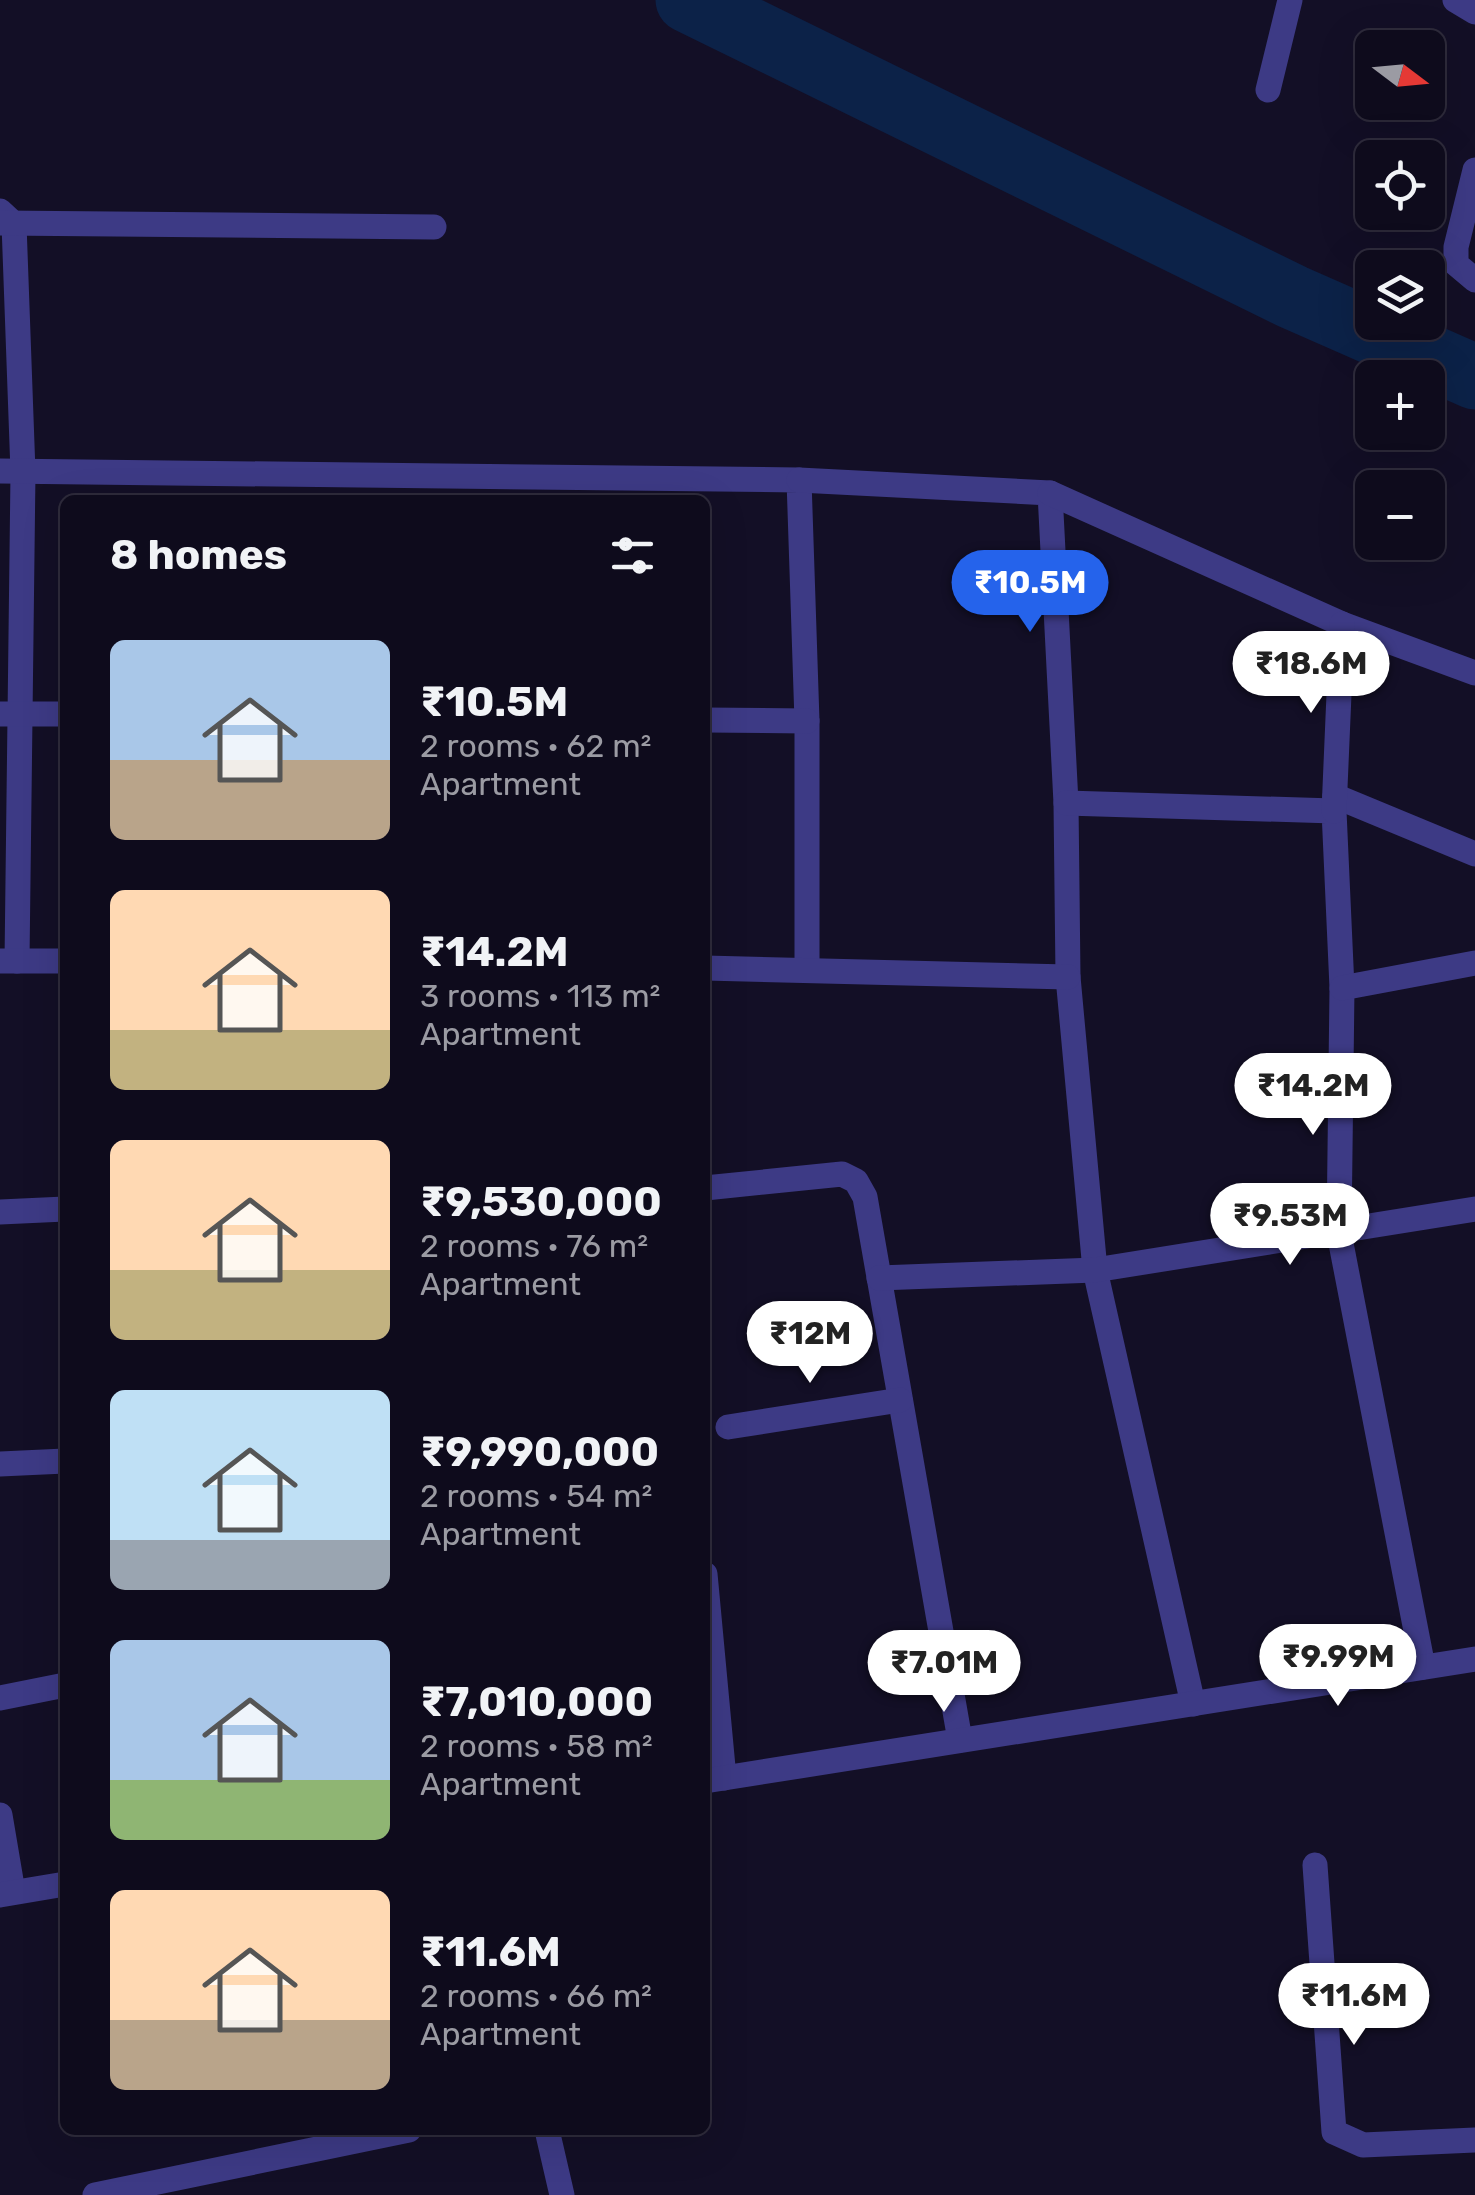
<!DOCTYPE html>
<html lang="en">
<head>
<meta charset="utf-8">
<style>
	body { margin:0; font-family:Rubik,sans-serif; background:#1c1929; color:#f1f3f6; height:100vh; display:flex; flex-direction:column; font-size:38px; white-space:nowrap }
	* { box-sizing:border-box; margin:0 }
	p { font-size:32px; color:#9b9ba3 }
	.icon { flex:none; width:55px; height:55px; fill:none; stroke:currentColor; stroke-width:2; stroke-linecap:round; stroke-linejoin:round }
	.map { position:relative; flex:1; overflow:hidden }
	.sheet { position:absolute; left:60px; top:495px; width:650px; height:1640px; display:flex; flex-direction:column; background:#0e0b1c; border-radius:15px; box-shadow:0 10px 40px #0002,0 0 0 2px #2e2b3b }
	.sheet>* { flex:none }
	.needle { width:65px; rotate:106deg }
	.controls { position:absolute; left:1355px; top:30px; display:grid; gap:20px }
	.controls a { display:grid; place-items:center; width:90px; height:90px; border-radius:15px; background:#0e0b1c; box-shadow:0 10px 40px #0002,0 0 0 2px #2e2b3b; font-size:50px }
	.price { position:absolute; translate:-50% -85px; padding:0 22px; border-radius:35px; background:#fff; color:#222; font-size:32px; line-height:65px; filter:drop-shadow(0 2px 5px #0008) }
	.price::after { content:''; position:absolute; left:50%; top:60px; width:30px; height:22px; margin-left:-15px; background:inherit; clip-path:polygon(0 0,100% 0,50% 100%) }
	.price.selected { background:#2563eb; color:#fff }
	ul { padding:0; list-style:none }
	li { display:flex; align-items:center; gap:30px; height:250px; padding:0 50px }
	li span { display:grid; place-items:center; flex:none; width:280px; height:200px; border-radius:15px; color:#555 }
	li>.icon { margin-inline-start:auto }
	span .icon { width:120px; height:120px; fill:#fffc; stroke-width:1 }
	li b { font-size:42px }
	h2 { display:flex; justify-content:space-between; align-items:center; height:120px; padding:0 50px; font-size:42px }
	.map>svg:first-child { display:block }
	.lines { fill:none; stroke-linecap:round; stroke-linejoin:round }
	.river { stroke:#0c2248; stroke-width:65 }
	.minor { stroke:#3d3a85; stroke-width:25 }
</style>
</head>
<body>
<div class="map">
<svg width="1475" height="2195" viewBox="0 0 1475 2195">
	<rect width="100%" height="100%" fill="#130f26"/>
	<g class="lines">
		<polyline class="river" points="688,0 1293,297 1475,377"/>
		<g class="minor">
			<polyline points="1455,0 1475,12"/>
			<polyline points="1268,90 1290,0"/>
			<polyline points="1475,170 1456,247 1456,264 1475,280"/>
			<polyline points="0,211 14,224 23,472 17,961"/>
			<polyline points="0,223 434,227"/>
			<polyline points="0,471 799,480 807,721 807,967"/>
			<polyline points="799,480 1050,493 1066,803 1068,977 1095,1270 1193,1704"/>
			<polyline points="1050,493 1342,624 1475,673"/>
			<polyline points="0,714 65,714"/>
			<polyline points="705,720 807,721"/>
			<polyline points="1335,796 1475,854"/>
			<polyline points="1066,803 1334,811 1342,988 1339,1233 1423,1667"/>
			<polyline points="1334,811 1342,624"/>
			<polyline points="0,961 65,961"/>
			<polyline points="705,968 1068,977"/>
			<polyline points="1342,988 1475,963"/>
			<polyline points="705,1188 842,1174 856,1181 865,1197 960,1740"/>
			<polyline points="0,1212 65,1209"/>
			<polyline points="879,1278 1095,1270 1475,1209"/>
			<polyline points="728,1427 900,1400"/>
			<polyline points="0,1464 65,1461"/>
			<polyline points="705,1574 724,1778"/>
			<polyline points="0,1698 65,1685"/>
			<polyline points="705,1781 1475,1659"/>
			<polyline points="0,1815 13,1892"/>
			<polyline points="1315,1865 1334,2132 1363,2145 1475,2140"/>
			<polyline points="0,1895 65,1884"/>
			<polyline points="547,2130 562,2195"/>
			<polyline points="95,2195 409,2130"/>
		</g>
	</g>
</svg>
<div class="controls">
<a><svg class="needle" viewBox="-14 -14 28 28"><path d="M0-13l5 13h-10z" fill="#e53935"/><path d="M0 13l5-13h-10z" fill="#9b9ba3"/></svg></a>
<a><svg class="icon" aria-label="locate" viewBox="0 0 24 24"><circle cx="12" cy="12" r="6"/><path d="M12 2v4M12 18v4M2 12h4M18 12h4"/></svg></a>
<a><svg class="icon" aria-label="layers" viewBox="0 0 24 24"><path d="M12 4l9 5-9 5-9-5zM3 14l9 5 9-5"/></svg></a>
<a>+</a>
<a>−</a>
</div>
<b class="price selected" style="left:1030px;top:635px">₹10.5M</b>
<b class="price" style="left:1311px;top:716px">₹18.6M</b>
<b class="price" style="left:1313px;top:1138px">₹14.2M</b>
<b class="price" style="left:1290px;top:1268px">₹9.53M</b>
<b class="price" style="left:810px;top:1386px">₹12M</b>
<b class="price" style="left:1338px;top:1709px">₹9.99M</b>
<b class="price" style="left:944px;top:1715px">₹7.01M</b>
<b class="price" style="left:1354px;top:2048px">₹11.6M</b>
<section class="sheet">
<h2>8 homes<svg class="icon" aria-label="filters" viewBox="0 0 24 24"><path d="M4 7h16M4 17h16"/><circle cx="9" cy="7" r="2"/><circle cx="15" cy="17" r="2"/></svg></h2>
<ul>
<li><span style="background:linear-gradient(#a9c7e8 60%,#b9a48a 0)"><svg class="icon" aria-label="home" viewBox="0 0 24 24"><path d="M3 11l9-7 9 7M6 9v11h12V9"/></svg></span><div><b>₹10.5M</b><p>2 rooms · 62 m²</p><p>Apartment</p></div></li>
<li><span style="background:linear-gradient(#ffd9b3 70%,#c2b280 0)"><svg class="icon" aria-label="home" viewBox="0 0 24 24"><path d="M3 11l9-7 9 7M6 9v11h12V9"/></svg></span><div><b>₹14.2M</b><p>3 rooms · 113 m²</p><p>Apartment</p></div></li>
<li><span style="background:linear-gradient(#ffd9b3 65%,#c2b280 0)"><svg class="icon" aria-label="home" viewBox="0 0 24 24"><path d="M3 11l9-7 9 7M6 9v11h12V9"/></svg></span><div><b>₹9,530,000</b><p>2 rooms · 76 m²</p><p>Apartment</p></div></li>
<li><span style="background:linear-gradient(#bfe0f5 75%,#9aa5b1 0)"><svg class="icon" aria-label="home" viewBox="0 0 24 24"><path d="M3 11l9-7 9 7M6 9v11h12V9"/></svg></span><div><b>₹9,990,000</b><p>2 rooms · 54 m²</p><p>Apartment</p></div></li>
<li><span style="background:linear-gradient(#a9c7e8 70%,#8fb573 0)"><svg class="icon" aria-label="home" viewBox="0 0 24 24"><path d="M3 11l9-7 9 7M6 9v11h12V9"/></svg></span><div><b>₹7,010,000</b><p>2 rooms · 58 m²</p><p>Apartment</p></div></li>
<li><span style="background:linear-gradient(#ffd9b3 65%,#b9a48a 0)"><svg class="icon" aria-label="home" viewBox="0 0 24 24"><path d="M3 11l9-7 9 7M6 9v11h12V9"/></svg></span><div><b>₹11.6M</b><p>2 rooms · 66 m²</p><p>Apartment</p></div></li>
</ul>
</section>
</div>
</body>
</html>
